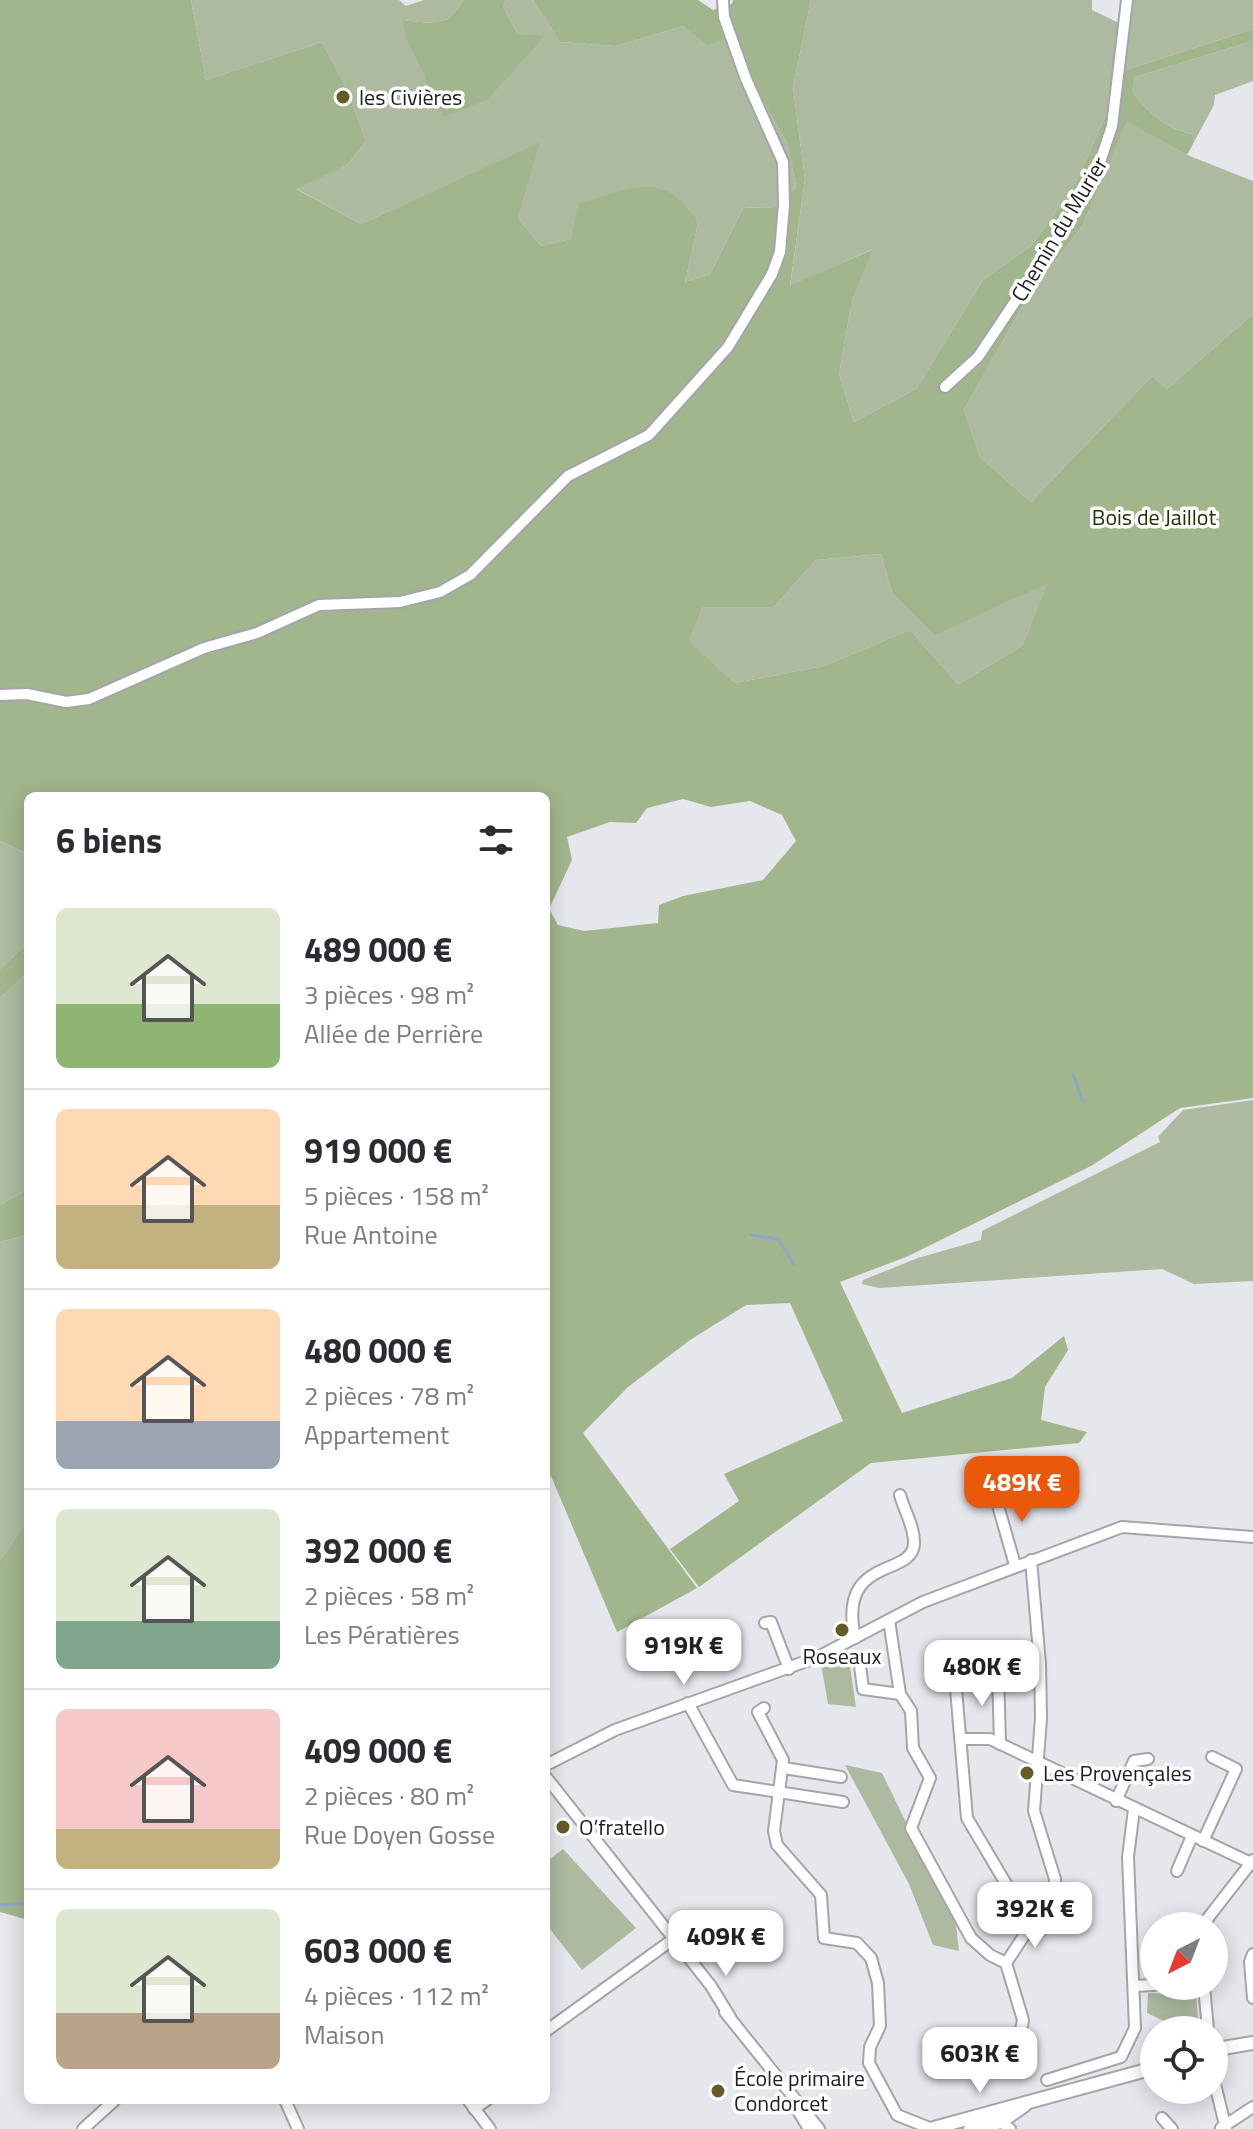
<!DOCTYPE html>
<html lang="fr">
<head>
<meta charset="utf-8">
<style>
	body { margin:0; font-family:"Titillium Web",sans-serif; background:#f2f2f3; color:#2b2b33; height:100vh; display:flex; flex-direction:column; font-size:30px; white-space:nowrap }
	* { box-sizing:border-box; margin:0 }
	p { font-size:26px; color:#7c7c81 }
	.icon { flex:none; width:44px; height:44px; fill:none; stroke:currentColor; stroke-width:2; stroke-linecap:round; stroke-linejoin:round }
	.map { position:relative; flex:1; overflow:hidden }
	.panel { position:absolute; left:24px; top:792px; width:526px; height:1312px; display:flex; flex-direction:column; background:#fff; border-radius:12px; box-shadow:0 4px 20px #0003 }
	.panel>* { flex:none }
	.needle { width:52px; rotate:222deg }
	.tools { position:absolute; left:1140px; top:1912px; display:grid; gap:16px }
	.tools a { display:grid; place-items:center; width:88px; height:88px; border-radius:50%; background:#fff; box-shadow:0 4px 20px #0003; font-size:40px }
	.price { position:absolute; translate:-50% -68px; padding:0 18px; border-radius:16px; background:#fff; color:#222; font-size:26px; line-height:52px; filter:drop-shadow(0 2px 4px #0008) }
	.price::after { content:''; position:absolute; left:50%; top:48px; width:24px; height:18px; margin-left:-12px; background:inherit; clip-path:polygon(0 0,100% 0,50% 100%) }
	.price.selected { background:#ea580c; color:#fff }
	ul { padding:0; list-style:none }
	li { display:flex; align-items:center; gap:24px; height:200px; padding:0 32px }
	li+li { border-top:2px solid #e1e1e2 }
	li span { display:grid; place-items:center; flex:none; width:224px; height:160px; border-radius:12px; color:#555 }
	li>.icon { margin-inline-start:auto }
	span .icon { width:96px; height:96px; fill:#fffc; stroke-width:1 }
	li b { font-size:34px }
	h2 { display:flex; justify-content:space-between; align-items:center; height:96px; padding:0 32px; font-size:34px }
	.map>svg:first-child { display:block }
	.green { fill:#adbaa0 }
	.forest { fill:#a2b68d; fill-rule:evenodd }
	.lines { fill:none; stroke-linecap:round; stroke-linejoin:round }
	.stream { stroke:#8aa8cb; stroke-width:3 }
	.minor-casing { stroke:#a3a5ab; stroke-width:14 }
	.major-casing { stroke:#a3a5ab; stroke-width:16 }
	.minor { stroke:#fff; stroke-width:10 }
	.major { stroke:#fff; stroke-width:12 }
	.poi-dot { fill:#655b28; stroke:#fff; stroke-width:3 }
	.labels { text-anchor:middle; stroke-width:7; stroke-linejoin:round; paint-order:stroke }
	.poi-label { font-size:22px; fill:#1e1e20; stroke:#fff; text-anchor:start }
	.street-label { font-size:22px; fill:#1e1e20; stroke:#fff }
	.park-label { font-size:22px; fill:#203203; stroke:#fff }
</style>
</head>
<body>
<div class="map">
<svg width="1253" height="2129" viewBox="0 0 1253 2129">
	<rect width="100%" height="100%" fill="#e5e7ed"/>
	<g class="green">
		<polygon points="191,0 399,0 406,6 424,0 464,0 449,19 429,23 403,20 526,56 544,37 518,34 503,7 506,0 533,0 560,42 616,46 684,26 732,37 755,87 788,145 796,187 775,207 743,208 710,274 685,282 698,224 571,239 541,246 518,218 539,143 361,224 295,188 347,165 366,141 344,83 322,42 206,80"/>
		<polygon points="811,0 1092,0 1092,10 1123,25 1128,0 1253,0 1253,29 1126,70 1073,189 1031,246 983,280 916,389 854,422 839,374 852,300 872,249 790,287 805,179 793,87"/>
		<path d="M1253,41V81L1215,95L1214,105L1194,142L1192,134C1166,129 1149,113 1133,93L1135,77Z"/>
		<polygon points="1127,120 1187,155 1253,181 1253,314 1167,389 1152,376 1031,502 980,457 964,410 1024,304 1083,225"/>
		<polygon points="881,554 892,592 1049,582 1022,646 958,684 910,630 824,666 735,683 687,641 703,607 774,607 816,560"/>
		<polygon points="0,841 28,854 28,943 0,969"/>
		<polygon points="28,972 28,1189 0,1205 0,998"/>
		<polygon points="1253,1100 1253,1281 1194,1284 1162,1269 879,1288 862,1284 863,1280 918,1258 981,1240 982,1231 1160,1142 1158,1137 1183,1110"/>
		<polygon points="28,1235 28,1519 0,1561 0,1242"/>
		<polygon points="848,1653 856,1707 828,1704 821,1664"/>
		<polygon points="845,1765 882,1773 956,1925 959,1951 933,1945 909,1884"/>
		<polygon points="563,1849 636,1928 582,1970 546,1924 546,1862"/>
		<polygon points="1148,1993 1196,1995 1199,2030 1183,2030 1147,2013"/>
	</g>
	<g class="forest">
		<path d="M0,0H191L206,80L322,42L344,83L366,141L347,165L296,189L361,224L540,142L518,218L541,246L571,239L579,204C629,188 667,168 698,224L685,282L710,274L743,208L775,207L796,187L788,145L755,87L732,37L707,45L684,26L616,46L560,42L533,0H698L713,10L732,4L733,0H811L793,87L805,179L790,286L873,249L852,300L839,374L854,422L916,389L983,280L1031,246L1073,189L1126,70L1253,29V41L1135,77L1133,93C1149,113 1166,129 1192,134L1194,142L1187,155L1127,121L1083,225L1024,304L964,410L980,457L1031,502L1152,376L1167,389L1253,314V1098L1180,1108L1091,1166L906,1257L840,1282L902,1413L1012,1378L1064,1336L1068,1350L1045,1387L1041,1420L1087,1432L1079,1443L871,1463L699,1587L670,1549L739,1501L724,1474L843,1421L790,1303L746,1305L690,1340L628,1387L583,1433L697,1588L617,1632L551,1476L546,1481V796H28V854L0,841ZM881,554L892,592L935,635L1048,583L1022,646L958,684L910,630L824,666L735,683L688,641L703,607H774L816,560ZM683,799L711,807L750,801L782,815L796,841L763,880L683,896L659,905L658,923L584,931L558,925L549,909L572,860L567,837L610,822L636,823L647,808Z"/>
		<polygon points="464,0 506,0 503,7 518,34 545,36 488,99 444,117 407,39 403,20 429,23 449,19"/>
		<polygon points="28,943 28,972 0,998 0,969"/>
		<polygon points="28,1189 28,1235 0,1242 0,1205"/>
		<polygon points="28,1519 28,1920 0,1912 0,1561"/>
	</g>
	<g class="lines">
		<g class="stream">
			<polyline points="1073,1074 1082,1100"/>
			<polyline points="751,1235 778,1239 794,1264"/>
			<polyline points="0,1905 28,1903"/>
		</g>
		<g class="minor-casing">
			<g id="minor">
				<polyline points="945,387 978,357 1073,215 1097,171 1112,126 1127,0"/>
				<polyline points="0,695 27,694 66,702 89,699 204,648 257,633 319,605 400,602 440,592 470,575 568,476 649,435 728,347 772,274 780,252 784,205 783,162 746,79 724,17 723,0"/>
				<polyline points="995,1495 1015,1565"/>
				<polyline points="889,1620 900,1694 911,1711 913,1748 930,1778 911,1828 971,1938 990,1955 1006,1963 1023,2020 1021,2030"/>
				<polyline points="765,1623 771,1622 789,1669"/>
				<path d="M855,1638C837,1555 912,1578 914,1544C915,1528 904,1510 900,1495"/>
				<polyline points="859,1658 863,1689 900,1694"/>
				<polyline points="998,1672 1000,1744"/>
				<polyline points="955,1677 967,1818 1021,1909 1035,1919 1054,1900 1055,1879 1034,1811 1041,1718 1040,1664 1031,1560"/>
				<polyline points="688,1703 733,1785 843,1802"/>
				<polyline points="764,1708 758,1712 783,1760 774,1831 777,1845 821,1895 824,1938 857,1943 871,1958 878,1983 880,2026 870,2047 869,2063 897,2115 932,2129"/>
				<polyline points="961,1739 990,1739 1253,1864"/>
				<polyline points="546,1765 615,1730 818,1657 923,1602 1122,1527 1253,1537"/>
				<polyline points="784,1768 841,1777"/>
				<polyline points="546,1777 711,1986 730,2017"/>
				<polyline points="1116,1801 1134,1761 1148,1759"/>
				<polyline points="1203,1841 1236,1769 1212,1757"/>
				<polyline points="1177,1871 1192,1836"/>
				<polyline points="1206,1926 1208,1918 1253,1860"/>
				<polyline points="1253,1954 1250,1962 1253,1998"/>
				<polyline points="1006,1963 1035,1919"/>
				<polyline points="1134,1986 1154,1985"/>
				<polyline points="1204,1986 1208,2030"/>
				<polyline points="725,2012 819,2129"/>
				<polyline points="546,2031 672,1940"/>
				<polyline points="1047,2080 1121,2057 1135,2028 1128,1857 1134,1809"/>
				<polyline points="1214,2080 1226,2129"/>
				<polyline points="285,2100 298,2129"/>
				<polyline points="468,2100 490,2129"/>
				<polyline points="794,2104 809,2129"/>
				<polyline points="474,2109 487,2100"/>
				<polyline points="995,2117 1010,2129"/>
				<polyline points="1162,2118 1172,2129"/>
				<polyline points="1221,2128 1253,2107"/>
				<polyline points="83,2129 115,2100"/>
			</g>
		</g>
		<g class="major-casing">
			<g id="major">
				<polyline points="1217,2049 1253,2043"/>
				<polyline points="930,2129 1154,2068"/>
				<polyline points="970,2129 1001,2122 1025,2105"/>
			</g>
		</g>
		<use href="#minor" class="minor"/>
		<use href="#major" class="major"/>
	</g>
	<g class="poi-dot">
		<circle cx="343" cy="97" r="8"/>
		<circle cx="842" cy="1630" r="8"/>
		<circle cx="1027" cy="1773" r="8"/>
		<circle cx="563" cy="1827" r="8"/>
		<circle cx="718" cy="2091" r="8"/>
	</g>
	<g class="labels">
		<g class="poi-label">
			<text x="359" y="105">les Civières</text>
			<text x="842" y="1664" text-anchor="middle">Roseaux</text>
			<text x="1043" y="1781">Les Provençales</text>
			<text x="579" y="1835">O’fratello</text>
			<text x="734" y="2086">École primaire<tspan x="734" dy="25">Condorcet</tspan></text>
		</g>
		<g class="street-label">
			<text transform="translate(1059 229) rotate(-59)" y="8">Chemin du Murier</text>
		</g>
		<g class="park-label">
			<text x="1154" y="525">Bois de Jaillot</text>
		</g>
	</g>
</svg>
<div class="tools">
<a><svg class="needle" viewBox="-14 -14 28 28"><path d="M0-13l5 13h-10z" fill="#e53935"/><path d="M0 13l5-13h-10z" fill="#7c7c81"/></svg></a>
<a><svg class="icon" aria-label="locate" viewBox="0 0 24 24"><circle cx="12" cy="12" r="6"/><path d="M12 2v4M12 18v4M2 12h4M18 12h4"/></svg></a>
</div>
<b class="price selected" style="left:1022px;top:1524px">489K €</b>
<b class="price" style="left:684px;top:1687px">919K €</b>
<b class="price" style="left:982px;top:1708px">480K €</b>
<b class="price" style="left:1035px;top:1950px">392K €</b>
<b class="price" style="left:726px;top:1978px">409K €</b>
<b class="price" style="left:980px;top:2095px">603K €</b>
<section class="panel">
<h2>6 biens<svg class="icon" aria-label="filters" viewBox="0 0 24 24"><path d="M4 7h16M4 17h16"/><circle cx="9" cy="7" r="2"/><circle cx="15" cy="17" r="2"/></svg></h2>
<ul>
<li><span style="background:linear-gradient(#dfe7d0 60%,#8fb573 0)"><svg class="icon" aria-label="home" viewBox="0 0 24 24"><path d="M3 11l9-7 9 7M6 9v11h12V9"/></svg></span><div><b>489 000 €</b><p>3 pièces · 98 m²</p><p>Allée de Perrière</p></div></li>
<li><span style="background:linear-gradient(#ffd9b3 60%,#c2b280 0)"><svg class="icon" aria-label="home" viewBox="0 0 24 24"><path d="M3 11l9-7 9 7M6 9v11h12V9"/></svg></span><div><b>919 000 €</b><p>5 pièces · 158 m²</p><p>Rue Antoine</p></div></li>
<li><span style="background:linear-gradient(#ffd9b3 70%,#9aa5b1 0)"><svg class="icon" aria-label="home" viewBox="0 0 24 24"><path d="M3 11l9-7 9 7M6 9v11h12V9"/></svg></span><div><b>480 000 €</b><p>2 pièces · 78 m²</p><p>Appartement</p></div></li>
<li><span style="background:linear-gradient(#dfe7d0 70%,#7fa58c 0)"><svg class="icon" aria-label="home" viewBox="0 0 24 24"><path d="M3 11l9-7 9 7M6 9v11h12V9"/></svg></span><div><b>392 000 €</b><p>2 pièces · 58 m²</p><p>Les Pératières</p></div></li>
<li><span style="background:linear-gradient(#f6c9c9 75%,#c2b280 0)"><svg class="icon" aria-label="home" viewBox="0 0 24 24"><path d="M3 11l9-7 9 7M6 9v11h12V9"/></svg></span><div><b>409 000 €</b><p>2 pièces · 80 m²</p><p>Rue Doyen Gosse</p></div></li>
<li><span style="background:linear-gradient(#dfe7d0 65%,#b9a48a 0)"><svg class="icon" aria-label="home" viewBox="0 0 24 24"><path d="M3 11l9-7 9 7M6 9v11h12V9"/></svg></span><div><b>603 000 €</b><p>4 pièces · 112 m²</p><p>Maison</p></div></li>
</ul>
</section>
</div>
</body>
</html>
